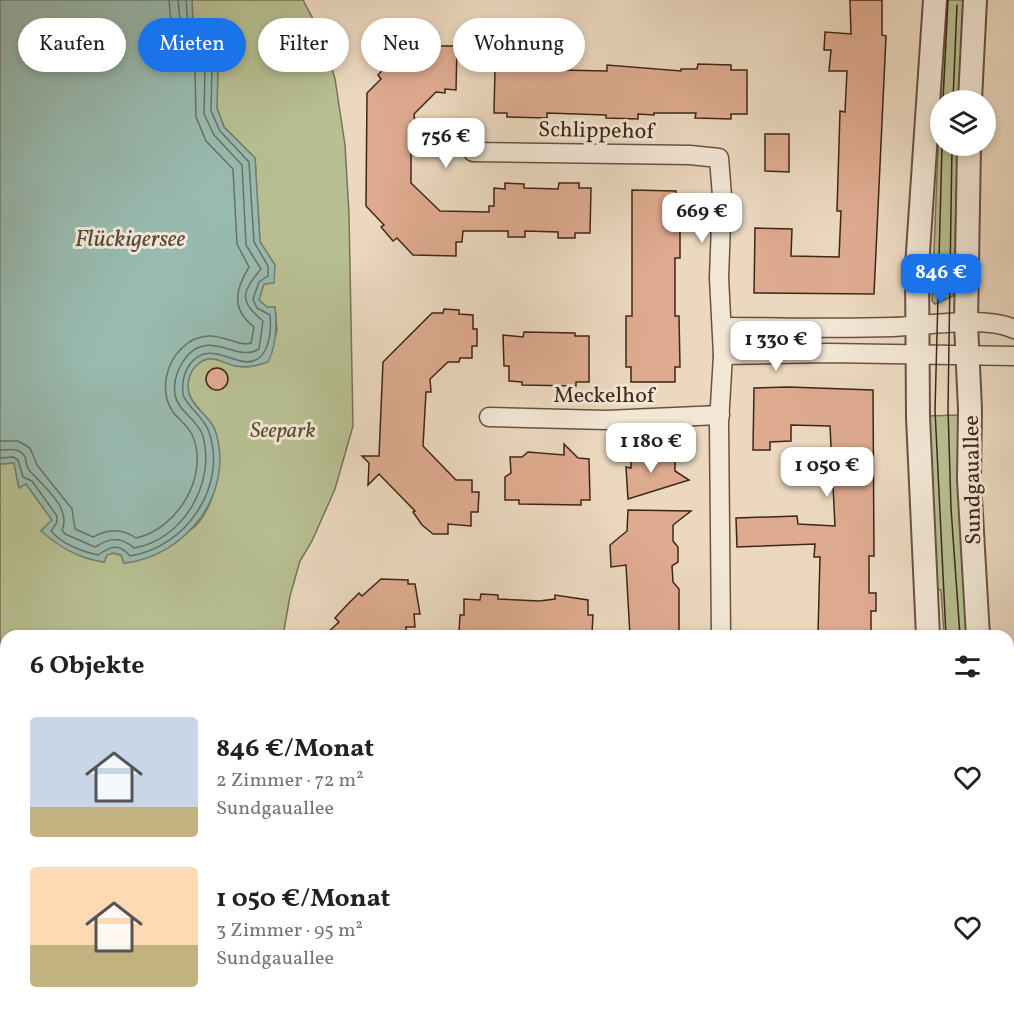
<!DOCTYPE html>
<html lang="de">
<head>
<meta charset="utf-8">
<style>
	body { margin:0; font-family:Vollkorn,serif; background:#f6f6f6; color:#222; height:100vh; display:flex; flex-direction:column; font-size:22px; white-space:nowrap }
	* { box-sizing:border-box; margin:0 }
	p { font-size:20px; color:#767676 }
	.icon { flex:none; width:33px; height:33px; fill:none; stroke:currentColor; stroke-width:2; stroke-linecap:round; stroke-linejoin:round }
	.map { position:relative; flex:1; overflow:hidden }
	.panel { position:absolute; left:0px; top:630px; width:1014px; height:384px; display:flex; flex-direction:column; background:#fff; border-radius:18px 18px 0 0; box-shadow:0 3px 9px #0003 }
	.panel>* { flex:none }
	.hud { position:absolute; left:18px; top:18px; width:600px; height:54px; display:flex; gap:12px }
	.tools { position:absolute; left:930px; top:90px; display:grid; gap:12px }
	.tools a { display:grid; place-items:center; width:66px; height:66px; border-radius:50%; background:#fff; box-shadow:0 3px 9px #0003; font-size:30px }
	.price { position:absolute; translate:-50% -51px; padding:0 14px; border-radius:12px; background:#fff; color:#222; font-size:20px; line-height:39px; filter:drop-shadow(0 2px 3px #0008) }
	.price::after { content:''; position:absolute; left:50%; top:36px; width:18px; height:14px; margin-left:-9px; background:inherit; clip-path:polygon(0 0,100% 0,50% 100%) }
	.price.selected { background:#1a73e8; color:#fff }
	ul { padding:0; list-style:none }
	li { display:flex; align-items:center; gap:18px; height:150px; padding:0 30px }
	li span { display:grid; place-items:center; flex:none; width:168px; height:120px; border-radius:6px; color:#555 }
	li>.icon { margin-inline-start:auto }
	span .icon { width:72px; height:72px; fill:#fffc; stroke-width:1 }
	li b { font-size:26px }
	h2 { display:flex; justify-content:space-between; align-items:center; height:72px; padding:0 30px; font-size:26px }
	.pill { padding:0 21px; border-radius:27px; background:#fff; box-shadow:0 3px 9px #0003; font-size:21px; line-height:54px }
	.pill.selected { background:#1a73e8; color:#fff }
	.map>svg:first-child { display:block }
	.green { fill:#b7bf92; stroke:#7a7255; stroke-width:1.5 }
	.water { fill:#98baaf; stroke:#747f73; stroke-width:1.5 }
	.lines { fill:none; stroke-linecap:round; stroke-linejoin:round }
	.shore { stroke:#6b7064; stroke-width:1.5 }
	.stream { stroke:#747f73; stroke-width:7 }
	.building { fill:#deaa90; stroke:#3e2618; stroke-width:1.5 }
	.minor-casing { stroke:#695242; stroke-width:21 }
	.tertiary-casing { stroke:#695242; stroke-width:26 }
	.minor { stroke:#f2e6d5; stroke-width:18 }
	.tertiary { stroke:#f2e6d5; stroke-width:22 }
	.tram { stroke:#3e2618; stroke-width:1.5 }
	.labels { text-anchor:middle; stroke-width:6; stroke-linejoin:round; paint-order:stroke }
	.street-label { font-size:22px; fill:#3e2618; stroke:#f2e6d5 }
	.park-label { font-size:22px; font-style:italic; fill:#5c4c36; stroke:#f2e6d5 }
	.water-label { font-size:24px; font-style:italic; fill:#544b3e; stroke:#f2e6d5 }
</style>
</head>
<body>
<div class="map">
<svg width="1014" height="1014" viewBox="0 0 1014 1014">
	<rect width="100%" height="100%" fill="#ebd8bf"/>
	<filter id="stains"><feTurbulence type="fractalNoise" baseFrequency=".00333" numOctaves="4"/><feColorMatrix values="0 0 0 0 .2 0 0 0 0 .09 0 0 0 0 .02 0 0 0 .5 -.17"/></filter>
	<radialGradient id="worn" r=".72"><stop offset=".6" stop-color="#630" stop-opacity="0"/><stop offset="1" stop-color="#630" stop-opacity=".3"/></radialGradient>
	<g class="green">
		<path d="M192,0H303L324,40L335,79L345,145L349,214L353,426L335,489L312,541L300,561L290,596L283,636H6V1008H112V1014H0V464L14,463L19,487L26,484L52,520L41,531C62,547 78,558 104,562L107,555L113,553L121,555L124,563C143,561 155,554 170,544C179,537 192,531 199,522C217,499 224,457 215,430C210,416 192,407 189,393C186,383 190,370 198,364C212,352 223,364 236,366C248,368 257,366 267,362L277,331L275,307H267L259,300V293L275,265L260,242L255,158L224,127L217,108L218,62L198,35L193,25Z"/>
		<polygon points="944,0 963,0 959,100 940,100 940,146 958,146 953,296 935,304 932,301"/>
		<polygon points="959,415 969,636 944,636 941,590 931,589 926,416"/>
	</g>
	<path class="water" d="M0,0H192L193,25L198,35L218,62L217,108L224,127L255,158L260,242L275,265L274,283L264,284L259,300L267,307H275C277,326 277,345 268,362C257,366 248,368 236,366C223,364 212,352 198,364C190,370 186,383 189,393C192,407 210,416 215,430C236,492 186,557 124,563L121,555L113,553L107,555L104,562C78,558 61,548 41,531L52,520L26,484L19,488L14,463L0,464Z"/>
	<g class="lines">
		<g class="shore">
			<path d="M0,441H18L30,448L37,465L72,509L75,529L93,537C108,529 121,528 136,538C177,529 209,477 193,437C189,426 179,420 173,412C159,392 166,363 182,348C210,321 236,349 251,343L254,327C231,309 235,290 249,267L237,244L233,169L206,141L196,117L195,71L178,46L172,33L169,0"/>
			<path d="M0,450C6,450 13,448 19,451C29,456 24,465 30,471C43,486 72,508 62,530L65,534L95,547C109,538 120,536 134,548C183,540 216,483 203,436C198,419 178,412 175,395C173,381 178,367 187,356C211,329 237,363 259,349L263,321C238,301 242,292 261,269L246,245L242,165L214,135L204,114L205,68L186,43L181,30L178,0"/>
			<path d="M0,458L13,457L18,460L23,477L32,481L57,516V522L51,531C63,545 80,551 98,555C111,546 119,543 130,556C185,548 228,487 209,432C204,417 189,409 183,395C182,383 183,374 190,364C204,346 220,355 237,360C267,370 272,337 270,315L257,308L253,299L259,282L268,276V266L254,242L249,162L220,131L211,111L212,65L192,37L188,26L186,0"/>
		</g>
		<polyline class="stream" points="47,1008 59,1014"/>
	</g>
	<g class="building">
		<polygon points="850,0 882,0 882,35 886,36 874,294 754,293 755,228 792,229 791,256 839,257 841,211 837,211 840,111 845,112 847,71 829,71 831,50 824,50 825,32 851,34"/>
		<polygon points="413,46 457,46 456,90 445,89 445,93 436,92 414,114 415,123 411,122 411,183 440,211 489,212 489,206 494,206 494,188 505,189 505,183 524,184 524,188 558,189 559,183 579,183 579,188 591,188 590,233 575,233 575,238 558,238 558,232 525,231 525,237 508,237 508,231 463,231 462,242 456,242 456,256 413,255 397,238 393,241 381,227 384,225 366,206 367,93 381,79 378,75 396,56 400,61"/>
		<polygon points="513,64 542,65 543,69 559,70 607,71 607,65 681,71 681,69 697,69 698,64 731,65 731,70 747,70 747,114 731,114 731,119 695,118 696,113 654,113 654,115 638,114 638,119 606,118 606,115 547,113 547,118 507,117 507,113 494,113 495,69 513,69"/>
		<polygon points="765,134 789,134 789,172 765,171"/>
		<polygon points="632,190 676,191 675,204 680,204 680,258 675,258 675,316 679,316 680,367 675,367 675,382 631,382 631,367 626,367 626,316 632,316"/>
		<polygon points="444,309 459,310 459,314 473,315 473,329 477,329 477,346 472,346 472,358 460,358 459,362 448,362 430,379 431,392 426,392 423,446 456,480 472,480 472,492 479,492 478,512 471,512 471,526 448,524 448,534 433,534 422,525 413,512 415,511 379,474 368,485 369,463 362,456 379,456 383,362 432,313 443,313"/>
		<polygon points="524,332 575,333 575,336 589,336 589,382 576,382 576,386 522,385 522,382 509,381 509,366 504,366 503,335 523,337"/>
		<circle cx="217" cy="379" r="11"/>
		<polygon points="788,387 873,390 874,556 869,556 869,593 876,593 876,611 871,611 871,636 818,634 820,557 814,557 815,544 737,547 736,518 797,516 798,524 835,526 830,426 791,425 791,441 770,442 770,450 753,450 754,388"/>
		<polygon points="644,437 659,460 675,459 675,471 689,480 628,499 626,467 631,468 631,458 645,459"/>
		<polygon points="564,444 578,458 589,459 590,500 581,500 581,505 519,504 519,500 505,500 505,477 511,473 510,457 522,457 528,452 564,455"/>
		<polygon points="628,510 691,511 673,525 673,541 678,547 678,562 672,566 673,582 679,589 679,636 630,636 626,565 611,567 610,545 627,531"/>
		<polygon points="381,579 408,580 408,584 415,584 420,614 414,614 415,627 406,627 406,632 396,631 392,636 324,636 339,622 335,618 346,606 359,593 362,596"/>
		<polygon points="481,594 498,595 498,599 539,601 555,599 555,595 588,600 588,615 593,615 592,633 587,633 587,636 464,636 464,633 459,633 460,615 464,615 464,599 480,600"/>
	</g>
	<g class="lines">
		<g class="minor-casing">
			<g id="minor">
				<polyline points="473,152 690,155 719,158 722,196 719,278 723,355 719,423 721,636"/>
				<path d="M722,327C778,327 835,329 892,327C925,326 985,315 1014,329"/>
				<polyline points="723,355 829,353 1014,356"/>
				<polyline points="489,417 606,420 720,415"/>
				<polyline points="746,1008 746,1014"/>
				<polyline points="372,1014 396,1008"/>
			</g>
		</g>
		<g class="tertiary-casing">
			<g id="tertiary">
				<polyline points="970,100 975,0"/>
				<polyline points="969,146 966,323 970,409 969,480 978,636"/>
				<polyline points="928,636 918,417 917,267 935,0"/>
				<polyline points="1008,982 1009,1014"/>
				<polyline points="955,1008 955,1014"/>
			</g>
		</g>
		<use href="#minor" class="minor"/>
		<use href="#tertiary" class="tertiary"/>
		<g class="tram">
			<polyline points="943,100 948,0"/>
			<polyline points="953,100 957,5"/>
			<polyline points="942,146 935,410 946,636"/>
			<polyline points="952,146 948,409 951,508 960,636"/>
			<polyline points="972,1008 973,1014"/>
			<polyline points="985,1008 985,1014"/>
		</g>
	</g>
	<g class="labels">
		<g class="street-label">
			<text transform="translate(596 129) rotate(1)" y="8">Schlippehof</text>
			<text x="604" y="402">Meckelhof</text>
			<text transform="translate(971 480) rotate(-91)" y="8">Sundgauallee</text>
		</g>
		<g class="park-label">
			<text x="283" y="437">Seepark</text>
		</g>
		<g class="water-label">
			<text x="130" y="246">Flückigersee</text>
		</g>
	</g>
	<rect width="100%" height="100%" filter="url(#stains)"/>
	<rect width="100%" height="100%" fill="url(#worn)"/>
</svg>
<div class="tools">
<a><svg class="icon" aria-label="layers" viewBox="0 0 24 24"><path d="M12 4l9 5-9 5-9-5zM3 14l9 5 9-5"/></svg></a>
</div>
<b class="price" style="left:446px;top:169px">756 €</b>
<b class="price" style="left:702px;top:244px">669 €</b>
<b class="price selected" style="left:941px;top:305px">846 €</b>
<b class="price" style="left:776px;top:372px">1 330 €</b>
<b class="price" style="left:651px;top:474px">1 180 €</b>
<b class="price" style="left:827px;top:498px">1 050 €</b>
<div class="hud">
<a class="pill">Kaufen</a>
<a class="pill selected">Mieten</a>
<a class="pill">Filter</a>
<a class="pill">Neu</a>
<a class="pill">Wohnung</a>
</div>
<section class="panel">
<h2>6 Objekte<svg class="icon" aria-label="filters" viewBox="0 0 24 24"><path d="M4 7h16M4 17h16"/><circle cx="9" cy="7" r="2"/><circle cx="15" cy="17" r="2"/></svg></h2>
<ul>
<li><span style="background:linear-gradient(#c9d6e8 75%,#c2b280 0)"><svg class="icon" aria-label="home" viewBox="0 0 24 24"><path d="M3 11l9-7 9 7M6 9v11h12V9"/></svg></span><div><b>846 €/Monat</b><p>2 Zimmer · 72 m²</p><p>Sundgauallee</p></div><svg class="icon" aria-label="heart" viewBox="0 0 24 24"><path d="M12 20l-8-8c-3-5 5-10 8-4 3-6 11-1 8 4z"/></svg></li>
<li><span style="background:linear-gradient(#ffd9b3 65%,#c2b280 0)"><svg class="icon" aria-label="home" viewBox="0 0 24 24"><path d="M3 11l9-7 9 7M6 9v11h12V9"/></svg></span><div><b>1 050 €/Monat</b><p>3 Zimmer · 95 m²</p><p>Sundgauallee</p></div><svg class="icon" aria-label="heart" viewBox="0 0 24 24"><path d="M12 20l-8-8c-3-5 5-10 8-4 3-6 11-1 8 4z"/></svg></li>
</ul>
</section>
</div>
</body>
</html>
